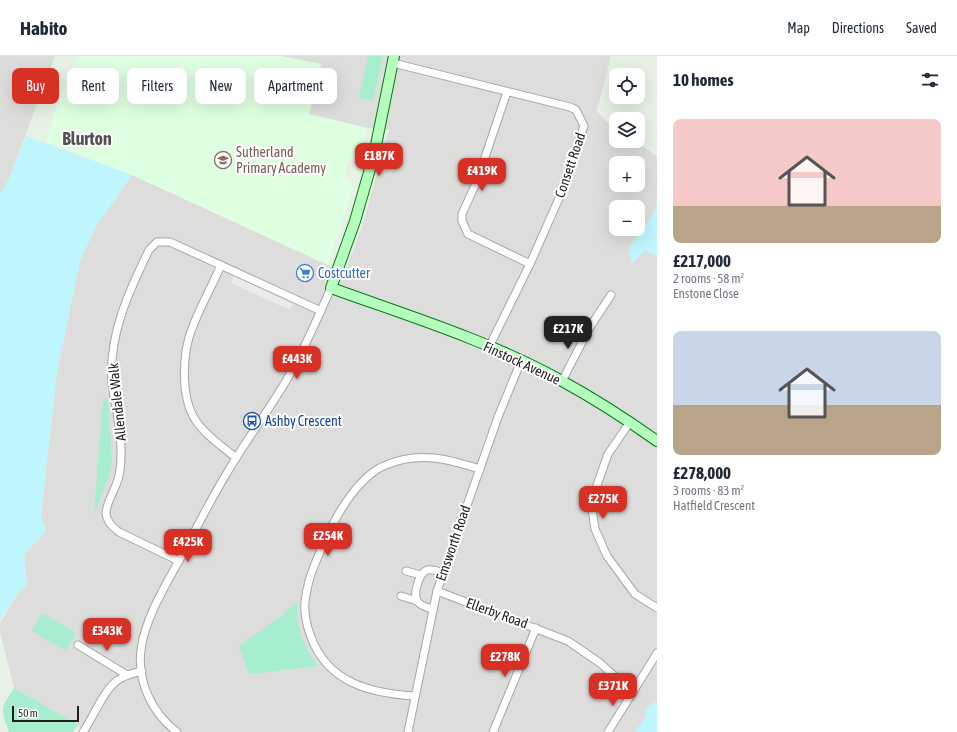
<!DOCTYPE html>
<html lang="en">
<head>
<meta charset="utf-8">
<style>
	body { margin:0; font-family:"Asap Condensed",sans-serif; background:#f2f2f3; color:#1f2937; height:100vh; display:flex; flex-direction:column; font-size:15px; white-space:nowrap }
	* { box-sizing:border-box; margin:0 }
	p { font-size:13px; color:#747a83 }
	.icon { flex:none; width:22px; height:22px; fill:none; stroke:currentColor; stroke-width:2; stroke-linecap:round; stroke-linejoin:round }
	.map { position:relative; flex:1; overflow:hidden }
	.sheet { display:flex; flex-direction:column; background:#fff; width:300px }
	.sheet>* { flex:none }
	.hud { position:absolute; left:12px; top:12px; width:380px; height:36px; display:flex; gap:8px }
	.tools { position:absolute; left:609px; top:12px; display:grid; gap:8px }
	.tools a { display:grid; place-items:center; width:36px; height:36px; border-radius:8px; background:#fff; box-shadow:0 4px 16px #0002; font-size:20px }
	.scale { position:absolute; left:12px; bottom:10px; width:67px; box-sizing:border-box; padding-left:4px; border:2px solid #1f1f1f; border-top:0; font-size:11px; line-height:14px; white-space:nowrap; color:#1f1f1f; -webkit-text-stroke:3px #fff; paint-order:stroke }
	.price { position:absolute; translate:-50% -34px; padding:0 9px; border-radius:8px; background:#d93025; color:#fff; font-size:13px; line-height:26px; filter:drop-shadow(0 1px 2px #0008) }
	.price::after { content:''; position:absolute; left:50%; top:24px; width:12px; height:9px; margin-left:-6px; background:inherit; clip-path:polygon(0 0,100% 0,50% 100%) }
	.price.selected { background:#222; color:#fff }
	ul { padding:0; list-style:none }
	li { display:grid; align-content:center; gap:8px; height:212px; padding:0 16px }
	li span { display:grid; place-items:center; height:124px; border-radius:8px; color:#555 }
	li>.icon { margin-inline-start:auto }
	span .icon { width:72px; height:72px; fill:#fffc; stroke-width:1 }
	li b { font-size:17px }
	h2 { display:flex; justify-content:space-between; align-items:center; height:48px; padding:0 16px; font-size:17px }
	.chip { padding:0 14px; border-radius:8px; background:#fff; box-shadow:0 4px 16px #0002; font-size:14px; line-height:36px }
	.chip.selected { background:#d93025; color:#fff }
	header { display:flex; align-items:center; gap:24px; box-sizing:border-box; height:56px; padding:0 20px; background:#fff; border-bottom:1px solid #e0e1e3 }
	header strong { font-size:19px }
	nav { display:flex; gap:22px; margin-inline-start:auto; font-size:14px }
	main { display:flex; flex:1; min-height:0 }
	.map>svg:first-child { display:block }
	.residential { fill:#dddddc; fill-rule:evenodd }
	.education { fill:#dfffe1 }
	.grass { fill:#a7eecf }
	.park { fill:#bff5fd }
	.parking { fill:#ebebeb }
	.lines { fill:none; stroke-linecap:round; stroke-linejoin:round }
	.street-casing { stroke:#a6a6a6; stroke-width:9 }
	.secondary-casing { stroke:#007c14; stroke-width:12 }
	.street { stroke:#fff; stroke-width:7 }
	.secondary { stroke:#b6febd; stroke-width:10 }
	.labels { text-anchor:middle; stroke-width:4; stroke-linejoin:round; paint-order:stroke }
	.education-label { font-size:14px; fill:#785e54; stroke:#fff; text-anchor:start }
	.street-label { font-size:14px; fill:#1f1f1f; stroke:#fff }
	.shop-label { font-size:14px; fill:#366cbe; stroke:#fff; text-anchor:start }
	.transit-label { font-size:14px; fill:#164399; stroke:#fff; text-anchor:start }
	.district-label { font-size:18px; font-weight:bold; fill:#525252; stroke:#fff }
</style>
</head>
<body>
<header>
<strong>Habito</strong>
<nav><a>Map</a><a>Directions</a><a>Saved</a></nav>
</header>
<main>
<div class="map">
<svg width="657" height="676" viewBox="0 0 657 676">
	<rect width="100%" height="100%" fill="#e8f1e5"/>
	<g class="residential">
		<polygon points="0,0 55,0 9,123 0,138"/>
		<path d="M280,0H611L597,55L607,66L616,72V85H635L657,100V145L654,156L629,192L645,194L657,200V676H88L14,632L0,576V567L20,534L27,530L24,498L46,476L41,460L57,316L80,205L96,170L132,119L345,217L363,168L389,74L367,72L309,58L321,8ZM616,107H638V129H616ZM616,151H638V173H616Z"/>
	</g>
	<polygon class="education" points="77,0 280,0 321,8 309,58 367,72 360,100 347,107 345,119 353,132 328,209 132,119 46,86 56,51"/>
	<g class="grass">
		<polygon points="368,0 383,0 373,45 359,42"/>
		<polygon points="103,342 108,343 112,404 109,420 94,458"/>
		<path d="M297,545C295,570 303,590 318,610L249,618L239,590L280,561Z"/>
		<polygon points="42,557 76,577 66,595 32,575"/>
		<path d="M14,632L78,669L73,676H9C0,651 0,654 14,632Z"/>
	</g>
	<g class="park">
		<polygon points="26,80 132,119 96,170 80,205 57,316 41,460 46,476 24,498 27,530 20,534 0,564 0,138 9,123"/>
		<polygon points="657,145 657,200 645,194 632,209 629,192 654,156"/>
		<polygon points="657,644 657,676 635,676 647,659 644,654"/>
	</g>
	<polygon class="parking" points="234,220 293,248 290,254 231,227"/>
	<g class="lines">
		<g class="street-casing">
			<g id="street">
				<polyline points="393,7 570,51 576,54 584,70 564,131 530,208 489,291"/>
				<polyline points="507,36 477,125 462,158 462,165 468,178 530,208"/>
				<path d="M221,209C212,230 201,249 193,270C182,296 180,341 196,365C206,380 222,390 236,402"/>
				<polyline points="562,325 590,271 611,239"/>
				<polyline points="630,366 608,398 591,446 595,473 607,500 635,538 657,552"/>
				<path d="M179,505L119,476C97,460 108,449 116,429C120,420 121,409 121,399C122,374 115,351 112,327C108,280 129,235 149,194L157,186H170L321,255"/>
				<polyline points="406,515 421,519"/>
				<polyline points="437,535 568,585 600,607 633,637"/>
				<polyline points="401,540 417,545"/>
				<path d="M432,553C427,551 421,550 418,546C412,539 419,517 427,514C432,513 438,515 443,517"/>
				<polyline points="78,589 127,619"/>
				<path d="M414,640C370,637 328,627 311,581C306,569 303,552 306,539C309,518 319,499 327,480C338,456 360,419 386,409C419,395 448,403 480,413"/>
				<path d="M83,676C93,662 104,633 118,624C125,619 133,617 142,615"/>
				<path d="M177,676C152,657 137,626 141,594C145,560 170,522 186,492C199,467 212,441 227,417C246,384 270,353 289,320C305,292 318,261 331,232"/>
				<polyline points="408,676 437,535 498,361 521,305"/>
				<polyline points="493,676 536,572"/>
				<polyline points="608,676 657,597"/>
			</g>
		</g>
		<g class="secondary-casing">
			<path id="secondary" d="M394,0L374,99L355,165L331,232C409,260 490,285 562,325C595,343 626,363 657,385"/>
		</g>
		<use href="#street" class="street"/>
		<use href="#secondary" class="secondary"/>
	</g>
	<defs>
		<g id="school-ring" transform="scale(0.9)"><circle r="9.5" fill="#fff" stroke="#8d6e63" stroke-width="1.5"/><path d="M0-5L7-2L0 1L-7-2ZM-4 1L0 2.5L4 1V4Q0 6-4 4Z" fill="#8d6e63"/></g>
		<g id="supermarket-ring" transform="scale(0.9)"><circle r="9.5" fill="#fff" stroke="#3f7fe0" stroke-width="1.5"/><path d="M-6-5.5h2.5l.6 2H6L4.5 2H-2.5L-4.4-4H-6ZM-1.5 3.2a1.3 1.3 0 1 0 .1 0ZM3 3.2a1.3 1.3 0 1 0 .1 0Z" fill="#3f7fe0"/></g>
		<g id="bus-ring" transform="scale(0.9)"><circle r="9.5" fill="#fff" stroke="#1a4fb4" stroke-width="1.5"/><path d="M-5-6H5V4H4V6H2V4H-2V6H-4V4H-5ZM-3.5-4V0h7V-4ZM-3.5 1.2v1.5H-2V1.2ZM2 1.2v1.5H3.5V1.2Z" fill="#1a4fb4"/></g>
	</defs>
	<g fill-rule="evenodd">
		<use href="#school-ring" x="223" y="104"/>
		<use href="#supermarket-ring" x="305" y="217"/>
		<use href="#bus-ring" x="252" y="365"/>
	</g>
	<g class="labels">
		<g class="education-label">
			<text x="236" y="101">Sutherland<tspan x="236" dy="16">Primary Academy</tspan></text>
		</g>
		<g class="street-label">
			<text transform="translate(570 109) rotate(-71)" y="5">Consett Road</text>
			<text transform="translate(522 307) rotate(25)" y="5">Finstock Avenue</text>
			<text transform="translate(117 346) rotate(-96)" y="5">Allendale Walk</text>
			<text transform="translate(453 487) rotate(-71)" y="5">Emsworth Road</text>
			<text transform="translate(497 557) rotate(20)" y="5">Ellerby Road</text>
		</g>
		<g class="shop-label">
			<text x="318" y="222">Costcutter</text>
		</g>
		<g class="transit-label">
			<text x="265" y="370">Ashby Crescent</text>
		</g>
		<g class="district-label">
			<text x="87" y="89">Blurton</text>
		</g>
	</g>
</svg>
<div class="tools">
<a><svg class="icon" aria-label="locate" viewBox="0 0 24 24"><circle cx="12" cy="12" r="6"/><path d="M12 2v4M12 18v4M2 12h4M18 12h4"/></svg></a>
<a><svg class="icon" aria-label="layers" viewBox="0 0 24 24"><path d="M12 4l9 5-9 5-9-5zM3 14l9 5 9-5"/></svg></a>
<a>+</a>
<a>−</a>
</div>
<div class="scale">50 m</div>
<b class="price" style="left:379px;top:121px">£187K</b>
<b class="price" style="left:482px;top:136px">£419K</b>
<b class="price selected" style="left:568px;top:294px">£217K</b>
<b class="price" style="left:297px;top:324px">£443K</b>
<b class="price" style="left:603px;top:464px">£275K</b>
<b class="price" style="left:328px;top:501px">£254K</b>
<b class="price" style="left:188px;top:507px">£425K</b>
<b class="price" style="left:107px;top:596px">£343K</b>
<b class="price" style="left:505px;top:622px">£278K</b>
<b class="price" style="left:613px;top:651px">£371K</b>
<div class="hud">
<a class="chip selected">Buy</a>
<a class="chip">Rent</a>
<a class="chip">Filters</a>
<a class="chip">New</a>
<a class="chip">Apartment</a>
</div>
</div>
<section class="sheet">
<h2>10 homes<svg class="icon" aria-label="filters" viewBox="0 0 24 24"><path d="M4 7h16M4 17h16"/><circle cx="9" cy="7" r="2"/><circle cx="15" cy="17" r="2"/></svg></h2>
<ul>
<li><span style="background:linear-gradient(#f6c9c9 70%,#b9a48a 0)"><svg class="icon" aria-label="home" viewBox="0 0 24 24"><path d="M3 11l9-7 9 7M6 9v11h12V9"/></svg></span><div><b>£217,000</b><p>2 rooms · 58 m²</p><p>Enstone Close</p></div></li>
<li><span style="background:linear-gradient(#c9d6e8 60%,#b9a48a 0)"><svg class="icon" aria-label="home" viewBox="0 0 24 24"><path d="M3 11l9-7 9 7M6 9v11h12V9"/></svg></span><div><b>£278,000</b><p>3 rooms · 83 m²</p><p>Hatfield Crescent</p></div></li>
</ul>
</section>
</main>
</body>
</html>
